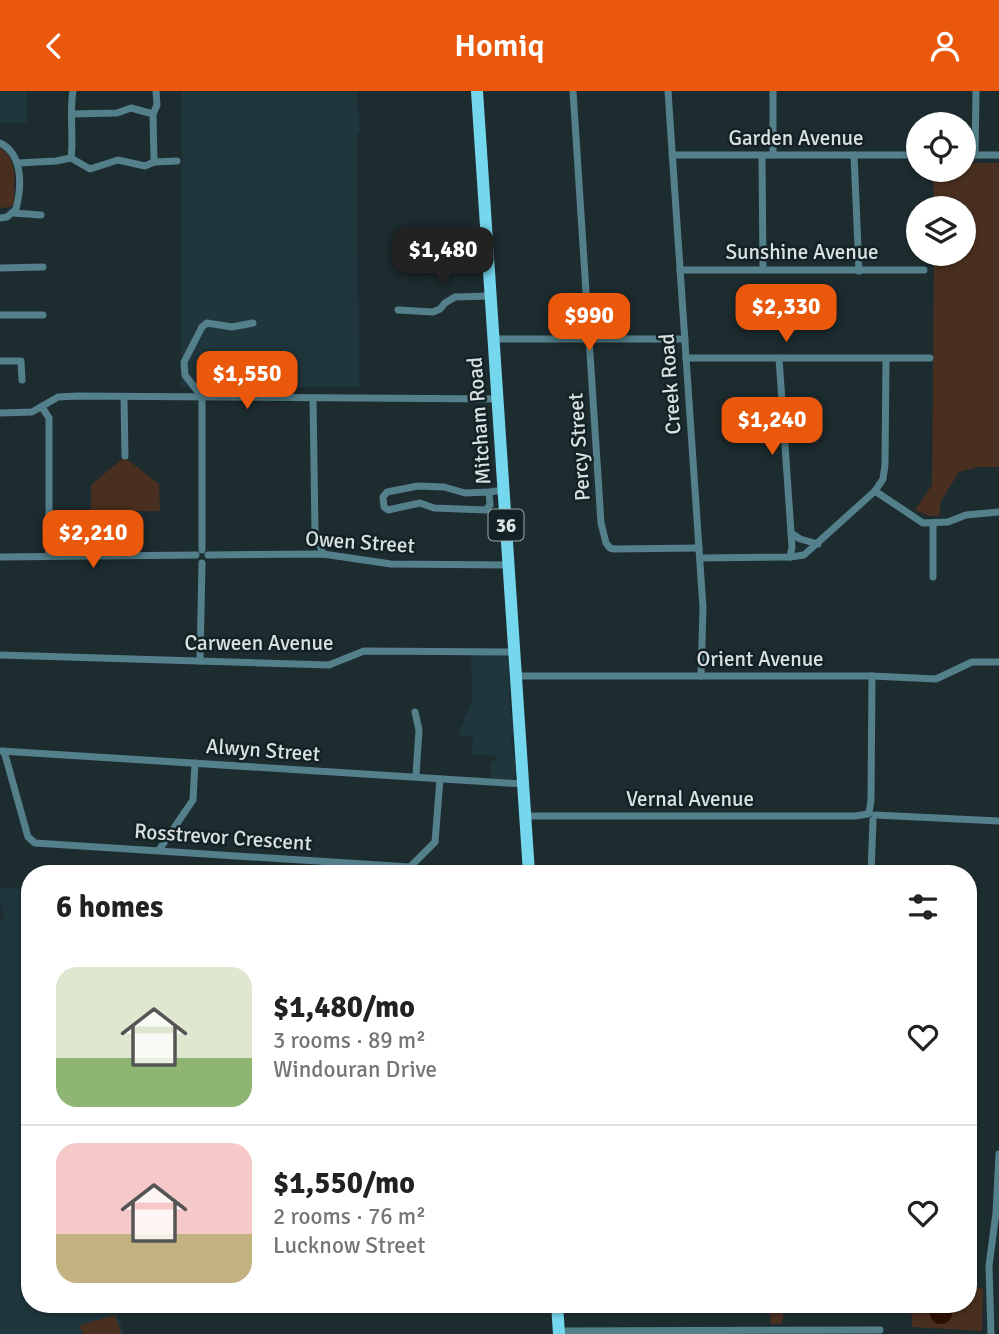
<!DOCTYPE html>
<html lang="en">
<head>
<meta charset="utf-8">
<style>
	body { margin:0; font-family:Signika,sans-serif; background:#f2f2f2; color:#222; height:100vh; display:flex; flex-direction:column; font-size:26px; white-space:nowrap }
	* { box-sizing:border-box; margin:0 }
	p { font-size:23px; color:#767676 }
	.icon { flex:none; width:38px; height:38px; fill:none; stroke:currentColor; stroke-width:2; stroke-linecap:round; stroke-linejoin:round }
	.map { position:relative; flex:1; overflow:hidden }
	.panel { position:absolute; left:21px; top:774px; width:956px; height:448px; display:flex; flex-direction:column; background:#fff; border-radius:28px; box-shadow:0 2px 5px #0004 }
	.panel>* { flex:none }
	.buttons { position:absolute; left:906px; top:21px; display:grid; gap:14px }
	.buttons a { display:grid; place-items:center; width:70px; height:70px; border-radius:50%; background:#fff; box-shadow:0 2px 5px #0004; font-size:35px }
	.price { position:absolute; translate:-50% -60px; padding:0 16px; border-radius:14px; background:#ea580c; color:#fff; font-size:23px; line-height:46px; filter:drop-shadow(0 2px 4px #0008) }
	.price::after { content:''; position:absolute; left:50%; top:42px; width:21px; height:16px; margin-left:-10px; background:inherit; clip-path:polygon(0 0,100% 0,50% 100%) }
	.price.selected { background:#222; color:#fff }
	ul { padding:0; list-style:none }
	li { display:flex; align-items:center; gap:21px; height:175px; padding:0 35px }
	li+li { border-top:2px solid #e0e0e0 }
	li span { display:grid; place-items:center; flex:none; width:196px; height:140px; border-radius:21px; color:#555 }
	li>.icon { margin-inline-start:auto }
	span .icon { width:84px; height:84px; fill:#fffc; stroke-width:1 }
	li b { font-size:30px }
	h2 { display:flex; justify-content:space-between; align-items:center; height:84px; padding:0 35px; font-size:30px }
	header { display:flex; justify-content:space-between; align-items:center; height:91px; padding:0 35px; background:#ea580c; color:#fff; font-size:32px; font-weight:600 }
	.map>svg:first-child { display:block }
	.built { fill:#1f363c }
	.green { fill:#492f1f }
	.water { fill:#2b0f00 }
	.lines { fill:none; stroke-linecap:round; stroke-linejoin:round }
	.street { stroke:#53808b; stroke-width:7 }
	.primary { stroke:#75d7ee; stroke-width:12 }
	.labels { text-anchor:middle; stroke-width:5; stroke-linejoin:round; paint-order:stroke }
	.shield { fill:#142225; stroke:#9da8aa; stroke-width:2 }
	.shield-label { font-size:19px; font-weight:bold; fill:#d8e1e3 }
	.street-label { font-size:21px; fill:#d8e1e3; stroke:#142225 }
</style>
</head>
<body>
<header><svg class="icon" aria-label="back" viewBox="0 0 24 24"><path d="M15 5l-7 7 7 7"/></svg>Homiq<svg class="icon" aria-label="person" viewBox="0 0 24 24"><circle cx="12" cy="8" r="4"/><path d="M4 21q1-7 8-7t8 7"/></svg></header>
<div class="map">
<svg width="999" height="1243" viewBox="0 0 999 1243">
	<rect width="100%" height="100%" fill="#1d2c2f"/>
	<g class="built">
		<rect x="0" y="0" width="27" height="32"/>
		<polygon points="182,0 357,0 360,42 357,43 359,296 181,296"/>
		<polygon points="471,564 505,564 509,567 510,623 515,628 515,644 511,645 513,662 516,665 517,684 513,689 490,688 491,671 497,670 497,665 472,663 473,645 458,644 472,609"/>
		<polygon points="0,797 30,798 30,1213 115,1213 124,1243 0,1243 0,830 5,829 0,811"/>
	</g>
	<g class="green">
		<path d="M0,57C19,68 14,94 14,113L10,116L0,117Z"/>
		<polygon points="964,72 999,72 999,376 979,376 959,381 941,410 939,425 929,425 915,419 932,394 934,163 964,163 964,117 934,117 933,79 964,79"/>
		<polygon points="122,368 128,369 159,393 160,420 91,420 91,394"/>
		<polygon points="968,1196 983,1197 982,1240 912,1236 911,1213 968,1213"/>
		<polygon points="769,1213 785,1213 782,1233 771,1233"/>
		<polygon points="115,1224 121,1243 83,1243 80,1234"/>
	</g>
	<circle class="water" cx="941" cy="1222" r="11"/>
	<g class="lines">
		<g class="street">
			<polyline points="573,0 601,432 606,452 610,457 614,458 699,457"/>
			<polyline points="668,0 703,517 701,585"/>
			<polyline points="153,23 157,14 156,0"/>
			<path d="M0,52C23,63 22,95 16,118L7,126L0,127"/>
			<polyline points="672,64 919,64"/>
			<polyline points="773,64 773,0"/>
			<polyline points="854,64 859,180"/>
			<polyline points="964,64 999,64"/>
			<polyline points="975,64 976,0"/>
			<polyline points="762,65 763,178"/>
			<path d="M71,67C74,45 69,22 73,0"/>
			<polyline points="154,71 177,70"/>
			<polyline points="18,72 56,70 71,67 90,78 118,69 145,75 154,71 153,23 131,17 117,22 72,23"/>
			<polyline points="13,122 41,124"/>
			<polyline points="0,177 43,176"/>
			<polyline points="680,179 924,179"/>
			<polyline points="398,219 433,221 440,218 445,212 455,206 490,205"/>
			<polyline points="0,224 43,224"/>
			<polyline points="493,248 685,248"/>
			<polyline points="686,267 930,267"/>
			<polyline points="779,267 792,456 790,466"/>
			<polyline points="0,270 21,270 22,289"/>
			<polyline points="124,306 125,365"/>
			<polyline points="313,307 315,440 323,463"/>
			<polyline points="42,316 49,327 49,465"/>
			<polyline points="0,322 32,321 58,306 77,305 498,308"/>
			<polyline points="875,400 923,432 948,431 966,424 999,421"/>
			<polyline points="489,401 465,402 444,396 418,395 387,401 383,406 384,416 388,419 420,412 434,417 486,419 490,414 489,401 504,399"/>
			<polyline points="933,433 933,486"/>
			<polyline points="791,442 800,448 818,453"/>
			<polyline points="202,459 202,306 185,284 184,271 202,236 207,232 232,236 253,232"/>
			<polyline points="208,464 323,463 391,473 508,474"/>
			<polyline points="0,466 196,464"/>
			<polyline points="700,467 790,466 804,464 875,400 883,388 885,374 886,267"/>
			<polyline points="0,564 329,574 364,560 515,561"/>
			<polyline points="200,570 202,472"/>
			<polyline points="517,585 872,585 936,588 972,571 999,571"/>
			<polyline points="415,621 419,639 416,684"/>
			<polyline points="1,660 523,693"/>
			<polyline points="4,660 28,746 35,752 410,776 435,751 440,688"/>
			<polyline points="869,722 871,709 872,585"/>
			<polyline points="875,724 999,730"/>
			<polyline points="526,725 855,725 868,723"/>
			<polyline points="159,759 193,709 195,672"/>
			<polyline points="871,782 873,729"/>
			<polyline points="559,1240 880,1239"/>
			<polyline points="991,1243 989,1175 996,1122 999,1063"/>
		</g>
		<g class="primary">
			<polyline points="477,0 529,782"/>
			<polyline points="557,1213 559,1243"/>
		</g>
	</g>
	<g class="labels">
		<rect class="shield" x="488.5" y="418.5" width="35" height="31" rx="5"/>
		<g class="shield-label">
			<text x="506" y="441">36</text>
		</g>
		<g class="street-label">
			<text x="796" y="54">Garden Avenue</text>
			<text x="802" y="168">Sunshine Avenue</text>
			<text transform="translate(670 293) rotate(-94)" y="7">Creek Road</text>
			<text transform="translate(479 330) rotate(-94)" y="7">Mitcham Road</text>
			<text transform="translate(579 356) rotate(-94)" y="7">Percy Street</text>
			<text transform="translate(360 451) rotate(4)" y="7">Owen Street</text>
			<text x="259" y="559">Carween Avenue</text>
			<text x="760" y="575">Orient Avenue</text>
			<text transform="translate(263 659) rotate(4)" y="7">Alwyn Street</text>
			<text x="690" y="715">Vernal Avenue</text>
			<text transform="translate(223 746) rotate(4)" y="7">Rosstrevor Crescent</text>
		</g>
	</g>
</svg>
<div class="buttons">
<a><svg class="icon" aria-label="locate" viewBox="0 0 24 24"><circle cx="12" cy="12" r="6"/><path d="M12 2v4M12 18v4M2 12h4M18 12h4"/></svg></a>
<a><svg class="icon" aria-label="layers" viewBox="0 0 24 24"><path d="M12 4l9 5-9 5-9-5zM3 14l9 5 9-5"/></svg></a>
</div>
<b class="price selected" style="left:443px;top:196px">$1,480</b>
<b class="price" style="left:786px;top:253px">$2,330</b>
<b class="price" style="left:589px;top:262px">$990</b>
<b class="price" style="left:247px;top:320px">$1,550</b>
<b class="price" style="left:772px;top:366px">$1,240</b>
<b class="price" style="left:93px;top:479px">$2,210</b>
<section class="panel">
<h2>6 homes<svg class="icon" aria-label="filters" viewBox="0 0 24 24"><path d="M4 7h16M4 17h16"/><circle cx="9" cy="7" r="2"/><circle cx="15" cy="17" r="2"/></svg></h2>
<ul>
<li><span style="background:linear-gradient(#dfe7d0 65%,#8fb573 0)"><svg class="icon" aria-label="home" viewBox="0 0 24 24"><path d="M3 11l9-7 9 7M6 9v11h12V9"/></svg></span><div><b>$1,480/mo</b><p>3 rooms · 89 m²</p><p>Windouran Drive</p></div><svg class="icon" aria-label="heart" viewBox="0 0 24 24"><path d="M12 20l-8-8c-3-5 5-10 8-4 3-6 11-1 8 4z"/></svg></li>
<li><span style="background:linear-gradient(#f6c9c9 65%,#c2b280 0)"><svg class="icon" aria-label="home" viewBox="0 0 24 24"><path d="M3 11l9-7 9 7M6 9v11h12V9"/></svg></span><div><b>$1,550/mo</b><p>2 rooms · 76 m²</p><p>Lucknow Street</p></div><svg class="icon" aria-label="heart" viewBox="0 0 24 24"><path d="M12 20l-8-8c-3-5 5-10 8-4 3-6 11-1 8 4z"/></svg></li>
</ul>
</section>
</div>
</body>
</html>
